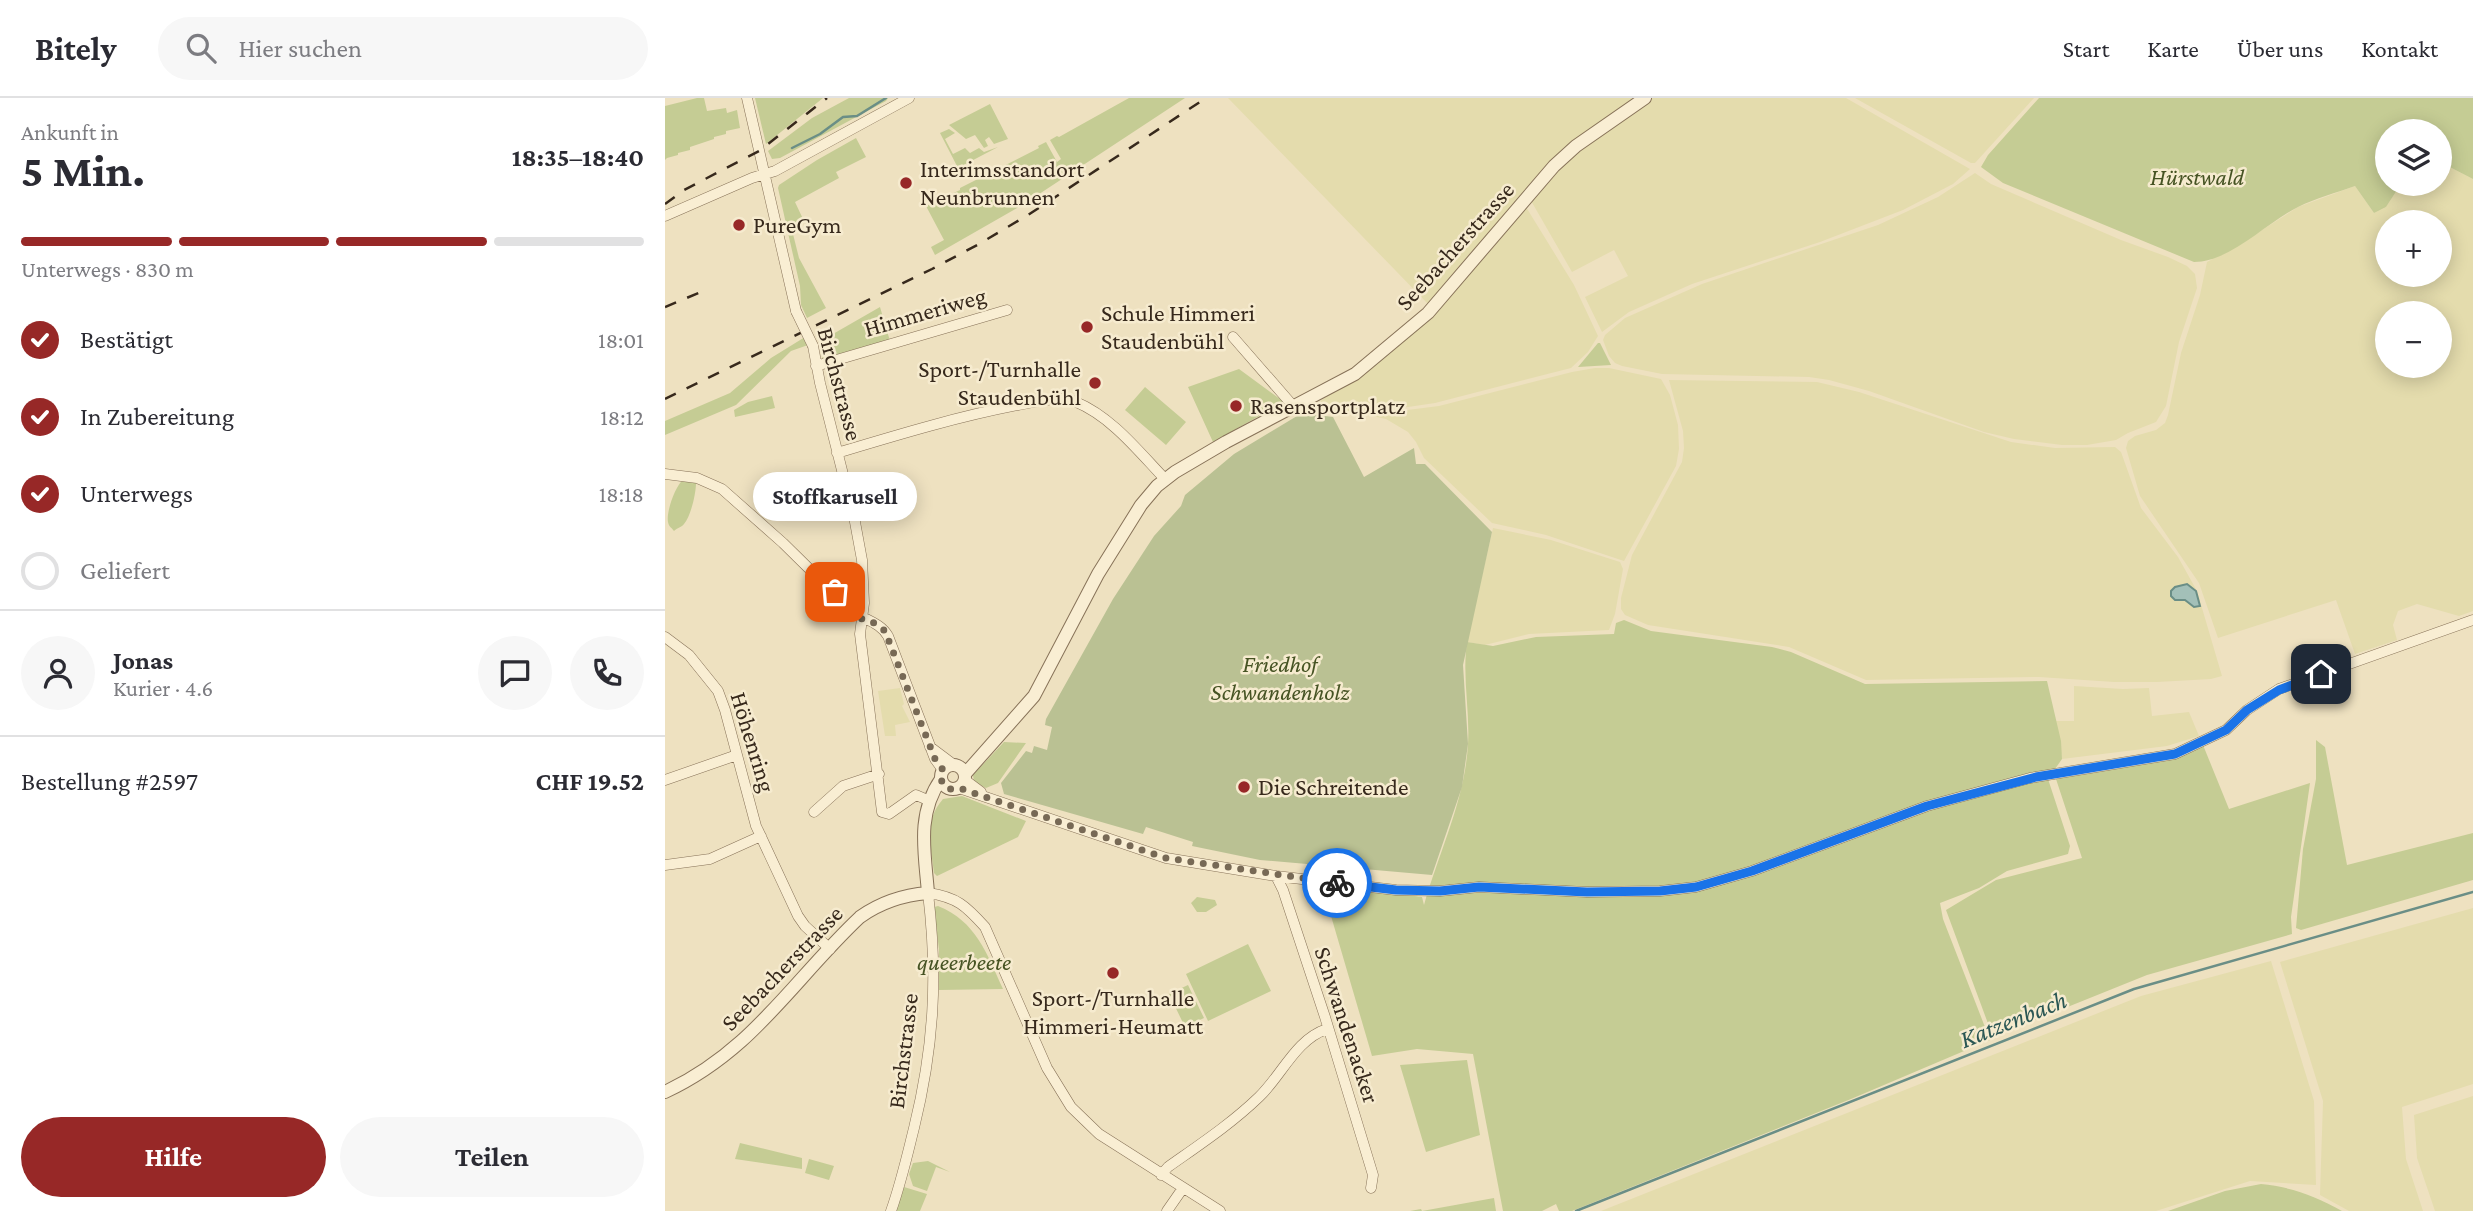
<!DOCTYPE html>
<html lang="de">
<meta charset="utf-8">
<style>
body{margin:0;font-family:"Crimson Pro",serif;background:#f7f7f7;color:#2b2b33;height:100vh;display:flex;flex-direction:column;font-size:26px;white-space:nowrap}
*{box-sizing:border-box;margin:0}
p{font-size:23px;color:#7c7c81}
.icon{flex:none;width:38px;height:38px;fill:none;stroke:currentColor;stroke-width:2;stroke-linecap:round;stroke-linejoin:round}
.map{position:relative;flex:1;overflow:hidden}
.panel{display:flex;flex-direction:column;background:#fff;width:665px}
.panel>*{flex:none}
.controls{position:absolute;left:1710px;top:21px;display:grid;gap:14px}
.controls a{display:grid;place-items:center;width:77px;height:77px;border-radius:50%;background:#fff;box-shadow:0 4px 18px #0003;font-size:35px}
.pin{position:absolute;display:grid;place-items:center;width:60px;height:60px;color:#fff;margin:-30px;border-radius:14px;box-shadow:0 4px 10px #0006}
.courier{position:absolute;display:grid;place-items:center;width:70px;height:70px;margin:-35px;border:5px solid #1a73e8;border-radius:50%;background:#fff;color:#222;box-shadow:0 2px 9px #0007}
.bubble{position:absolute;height:49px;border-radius:24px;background:#fff;box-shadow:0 4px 18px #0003;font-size:23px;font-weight:700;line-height:49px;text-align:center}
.summary em{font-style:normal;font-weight:700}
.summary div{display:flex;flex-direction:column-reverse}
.summary{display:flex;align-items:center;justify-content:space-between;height:119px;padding:0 21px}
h1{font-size:46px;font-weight:700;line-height:52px}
.bar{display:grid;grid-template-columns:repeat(4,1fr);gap:10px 7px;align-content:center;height:84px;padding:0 21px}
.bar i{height:9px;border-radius:5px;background:#e1e1e2}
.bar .current{background:#972827}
.bar p{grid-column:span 4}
.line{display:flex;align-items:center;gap:18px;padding:0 21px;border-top:2px solid #e1e1e2}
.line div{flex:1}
.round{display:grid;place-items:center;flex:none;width:74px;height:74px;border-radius:37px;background:#f7f7f7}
ol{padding:0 21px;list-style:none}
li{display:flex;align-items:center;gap:21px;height:77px}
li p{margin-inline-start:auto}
li .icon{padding:7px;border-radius:50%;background:#972827;color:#fff;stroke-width:4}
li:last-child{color:#7c7c81}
li i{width:38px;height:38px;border:4px solid #e1e1e2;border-radius:50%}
.action{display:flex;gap:14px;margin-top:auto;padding:14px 21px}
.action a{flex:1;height:80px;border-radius:42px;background:#972827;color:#fff;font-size:28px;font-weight:700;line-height:80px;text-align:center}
.action a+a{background:#f7f7f7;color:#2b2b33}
header{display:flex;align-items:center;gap:42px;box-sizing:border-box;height:98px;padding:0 35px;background:#fff;border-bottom:2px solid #e1e1e2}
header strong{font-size:33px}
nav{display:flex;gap:38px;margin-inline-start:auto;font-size:24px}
.search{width:490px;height:63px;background:#f7f7f7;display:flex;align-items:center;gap:18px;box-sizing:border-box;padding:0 24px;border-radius:38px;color:#7c7c81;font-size:26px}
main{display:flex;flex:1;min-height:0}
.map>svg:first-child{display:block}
.farmland{fill:#e4dcad;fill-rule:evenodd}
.green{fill:#c5cc94}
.cemetery{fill:#bac193}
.water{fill:#a3c0b8;stroke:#6a8e86;stroke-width:2}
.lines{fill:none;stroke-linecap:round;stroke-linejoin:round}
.stream{stroke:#6a8e86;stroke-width:2.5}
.minor-casing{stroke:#877258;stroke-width:11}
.tertiary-casing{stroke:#877258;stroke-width:14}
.minor{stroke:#f9eed3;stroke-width:10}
.tertiary{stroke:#f9eed3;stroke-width:12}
.rail{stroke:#37291c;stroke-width:2.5;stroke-dasharray:12 12;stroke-linecap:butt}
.minor-bridge-casing{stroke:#877258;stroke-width:11;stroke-linecap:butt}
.minor-bridge{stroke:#f9eed3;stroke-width:10}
.done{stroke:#776955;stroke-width:7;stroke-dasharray:0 12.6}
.route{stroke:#1a73e8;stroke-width:9}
.poi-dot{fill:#972827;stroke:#f6ebcf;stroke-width:2.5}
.labels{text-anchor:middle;stroke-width:5;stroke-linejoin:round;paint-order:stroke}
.poi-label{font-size:24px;fill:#37291c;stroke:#f6ebcf;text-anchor:start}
.park-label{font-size:24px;font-style:italic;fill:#465323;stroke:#f6ebcf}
.street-label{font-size:24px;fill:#37291c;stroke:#f6ebcf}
.water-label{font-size:26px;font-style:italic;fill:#2b5754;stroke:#f6ebcf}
</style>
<header>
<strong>Bitely</strong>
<div class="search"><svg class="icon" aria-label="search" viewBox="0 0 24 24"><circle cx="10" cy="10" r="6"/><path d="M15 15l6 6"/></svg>Hier suchen</div>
<nav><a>Start</a><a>Karte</a><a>Über uns</a><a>Kontakt</a></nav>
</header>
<main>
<section class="panel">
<div class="summary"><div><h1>5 Min.</h1><p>Ankunft in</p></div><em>18:35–18:40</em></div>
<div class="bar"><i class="current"></i><i class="current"></i><i class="current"></i><i></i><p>Unterwegs · 830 m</p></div>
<ol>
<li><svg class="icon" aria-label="check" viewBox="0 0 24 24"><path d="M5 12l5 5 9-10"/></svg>Bestätigt<p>18:01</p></li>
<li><svg class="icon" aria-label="check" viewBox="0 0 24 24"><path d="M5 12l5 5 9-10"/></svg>In Zubereitung<p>18:12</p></li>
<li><svg class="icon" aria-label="check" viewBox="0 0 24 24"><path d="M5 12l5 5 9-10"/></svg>Unterwegs<p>18:18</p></li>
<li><i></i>Geliefert</li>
</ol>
<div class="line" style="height:126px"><a class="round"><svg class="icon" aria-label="person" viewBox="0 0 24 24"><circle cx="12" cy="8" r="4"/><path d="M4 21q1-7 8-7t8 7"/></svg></a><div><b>Jonas</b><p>Kurier · 4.6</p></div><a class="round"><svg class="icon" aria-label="chat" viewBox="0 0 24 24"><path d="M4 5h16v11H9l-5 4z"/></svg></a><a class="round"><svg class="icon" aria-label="phone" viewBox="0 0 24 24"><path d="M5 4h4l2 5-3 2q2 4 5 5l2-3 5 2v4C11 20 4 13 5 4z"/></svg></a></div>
<div class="line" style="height:91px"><div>Bestellung #2597</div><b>CHF 19.52</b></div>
<div class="action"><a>Hilfe</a><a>Teilen</a></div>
</section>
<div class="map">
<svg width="1808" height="1113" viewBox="0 0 1808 1113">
<rect width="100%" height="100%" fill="#eee1c0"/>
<path class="farmland" d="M563 0H968L901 50 764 207Z
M985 0H1181L1305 71 1288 86 1238 112 1155 144 1027 186 964 214 937 234 920 199 963 178 949 152 907 174 865 101 906 53Z
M1190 0H1369L1310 65H1306Z
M1775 64 1808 81V513L1794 518 1752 506 1733 513 1728 527 1732 542 1690 556 1671 502 1553 540 1534 485 1475 398 1461 350 1463 343 1470 338 1491 332 1500 325 1503 317 1516 255 1535 197 1542 164 1572 148 1633 109 1690 88 1709 115 1721 109 1736 86H1774ZM1722 124H1774V177H1722ZM1722 215H1774V268H1722Z
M1310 75 1326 86 1456 142 1503 159 1522 168 1530 176 1532 190 1514 244 1501 308 1491 324 1463 335 1451 342 1422 347H1397L1349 341 1319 334 1204 293 1164 282 1144 279 997 276 957 268 950 265 944 258 938 242 940 237 960 220 1037 186 1213 127 1273 99Z
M861 109 909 187 933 238 923 254 906 270 770 305 743 309 687 314 648 308 690 279Z
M930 270H944L996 281 1005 297 1013 327 1014 351 1011 368 959 463 881 437 827 425 759 360 751 344 743 334 721 321 703 317 774 308 907 274Z
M1004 282 1152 284 1194 294 1346 344 1390 350 1450 349 1456 354 1476 410 1513 459 1532 493 1557 578 1546 581 1492 584H1449L1374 579 1201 582 1124 549 983 527 960 517 956 511V500L967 457 1017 364 1019 350 1018 333Z
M828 430 886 442 955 464 958 471 950 516 944 532 864 536 820 547 802 544Z
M1409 588 1458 591 1484 590 1487 618 1524 614 1534 638 1502 648 1397 661 1391 623H1409Z
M235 590 239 606 237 608 245 624 230 627 231 638H220L213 593Z
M1808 810V986L1737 1009 1741 1061 1758 1113H1684L1655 1097 1658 1003 1615 864Z
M1606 863 1649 1003 1651 1087 1585 1083 1491 1113H936L1476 898Z
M1808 998V1113H1770L1752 1060 1749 1017Z"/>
<path class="green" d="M32 0H39L42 13 61 10 62 15 72 12 75 30 61 33V36L49 39V41L25 49V52L13 55V57L2 60 0 62V8Z
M90 0H158L101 46Z
M184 0H223L221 3 115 60 107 61 103 53 147 20Z
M464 0H520L359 106 270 157 266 149 279 142 261 108 295 92V90L374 50 373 48 381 44 392 64 396 61 385 42 392 38 394 39Z
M1374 0H1808V81L1775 64 1774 33H1722V86H1736L1721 109 1709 115 1690 88C1671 95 1651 100 1633 109 1601 125 1565 164 1529 164L1338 85 1316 69 1323 57Z
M325 6 343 41 329 46 324 39 320 42 323 48 319 50 310 37 301 41 284 27Z
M284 31 290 35 280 41 288 56 300 50 305 55 314 50 319 54 333 49 293 70 275 35Z
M191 40 201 59 171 74 174 80 130 104 138 121 126 128 134 160 161 210 142 220 136 207 135 188 113 90 114 87 152 62Z
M215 209 225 243 158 262 154 244Z
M140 239 143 247 126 253 71 307 0 337V323L65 295 106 260Z
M935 245 946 267 913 269 933 245Z
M574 271 619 304 548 344 523 289Z
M480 289 521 324 501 347 460 312Z
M107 298 110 310 70 319 69 312 83 304Z
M18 382 31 385C31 395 26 418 19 426 17 429 12 430 9 433 6 429 4 429 3 424 1 413 11 387 18 382Z
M959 522 986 533 1107 549 1126 554 1200 586 1382 583 1396 643 1397 661 1383 681 1405 748 1403 756 1342 773 1314 790 1275 805 1278 821 1325 942 1186 1001 907 1113H894L891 1106 877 1113H838L808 956 752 951 707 958 659 794 641 800 637 789 649 784 757 799 759 807C774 754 800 702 803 646 805 612 797 579 802 544L828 548 871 539 949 536 951 525Z
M1651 642 1660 649 1682 767 1808 735V782L1636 832 1631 830 1638 751 1651 681Z
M339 644 361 645 333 685 321 690 309 684 308 677Z
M1538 647 1564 711 1645 685 1626 819 1627 836 1482 877 1328 939 1281 812 1331 782 1417 760 1391 681 1511 661Z
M297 698 361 723 353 739 272 778 269 775C266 748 258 724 278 701Z
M532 799 550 802 552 807 541 814H532L526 805Z
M273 808C311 823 322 856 338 891L274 892V852L269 809Z
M583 846 606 893 543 923 521 876Z
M523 887 539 920 520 929 504 896Z
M802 962 815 1037 761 1054 735 967Z
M75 1045 137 1060V1071L70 1061Z
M144 1061 169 1068 164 1082 140 1075Z
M263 1063 285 1074 271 1069 262 1093 248 1088 244 1076 248 1065Z
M1596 1086C1626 1089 1651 1098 1677 1113H1503L1560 1093Z
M239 1089 262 1096 255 1113H231Z
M829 1100 831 1113H745L756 1111 757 1113Z"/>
<path class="cemetery" d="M637 315 668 319 699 379 749 350 751 366H760L827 434 798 567 803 646 797 689 767 777 595 762 527 748 528 744 481 729 478 736 339 696 336 685 361 653 367 655 369 648 382 652 387 629 380 627 381 621 448 501 489 438 516 408 520 397 569 356Z"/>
<path class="water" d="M1522 486 1531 493 1535 508 1529 509 1520 502H1510L1506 498V493L1510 489Z"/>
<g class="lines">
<path class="stream" d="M127 50 155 36 178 19 192 18 221 0
M911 1113 1469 891 1808 794"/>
<defs>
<path id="minor" d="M82 0 131 213
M0 118 87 80 110 73 244 0
M568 239 629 309
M148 248 155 285 190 424 197 462 199 505 195 536 217 714 224 716 251 697 265 703
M151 268 342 212
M172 355C232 337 291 319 353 307 371 304 394 297 411 304 447 319 474 354 500 381
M0 376 32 380 57 391 118 445 186 512C199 522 215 524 223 538L270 661 278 672
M0 539 24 557 53 593 60 612 91 728 133 818 140 828 165 851
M265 649 289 667
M0 682 72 657
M300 682 316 694
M294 690 501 760 611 778 731 792 775 793 814 789 922 794 995 793 1031 789 1087 773 1262 708 1365 680 1510 656 1561 632 1582 612 1614 591 1808 522
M149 714 178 688 214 676
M0 767 45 761 96 738
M611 778 618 792 660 919 708 1077 706 1090
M496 1077 503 1069C534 1047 566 1026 594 999 617 977 631 941 662 931
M226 1113C236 1085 242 1058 249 1030 269 949 273 879 263 795 292 799 301 808 320 829L382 970 406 1009 434 1036 555 1113
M502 1113 518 1090"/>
<path id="tertiary" d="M276 679a12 12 0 1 1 24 0a12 12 0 1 1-24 0Z
M300 676 369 598 433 476 476 407 492 388 510 374 561 344 690 276 763 215 889 68 911 48 980 0
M0 994C88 953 127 883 195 819 216 804 238 797 263 795 260 755 251 717 276 681"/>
</defs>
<use href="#minor" class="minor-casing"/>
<use href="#tertiary" class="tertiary-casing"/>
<use href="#minor" class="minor"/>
<use href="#tertiary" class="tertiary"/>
<path class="rail" d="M0 106 19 92 94 53 162 0
M0 209 36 194
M0 301 267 171 314 146 363 117 541 0"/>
<defs>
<path id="minor-bridge" d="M131 213 148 248"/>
</defs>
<use href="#minor-bridge" class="minor-bridge-casing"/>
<use href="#minor-bridge" class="minor-bridge"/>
</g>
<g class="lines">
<path class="done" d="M170 494 197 521 212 526 220 533 270 661 278 672 276 681C279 690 285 693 294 690L501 760 672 785"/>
<path class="route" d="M672 785 731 792 775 793 814 789 922 794 995 793 1031 789 1087 773 1262 708 1371 679 1510 656 1561 632 1582 612 1614 592 1656 576"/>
</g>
<g class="poi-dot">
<circle cx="241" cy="85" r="7"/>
<circle cx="74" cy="127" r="7"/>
<circle cx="422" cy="229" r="7"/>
<circle cx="430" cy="285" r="7"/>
<circle cx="571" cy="308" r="7"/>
<circle cx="579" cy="689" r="7"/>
<circle cx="448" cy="875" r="7"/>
</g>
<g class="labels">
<g class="poi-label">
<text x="255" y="79">Interimsstandort<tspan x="255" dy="28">Neunbrunnen</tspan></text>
<text x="88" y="135">PureGym</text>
<text x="436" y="223">Schule Himmeri<tspan x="436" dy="28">Staudenbühl</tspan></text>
<text x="416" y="279" text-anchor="end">Sport-/Turnhalle<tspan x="416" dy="28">Staudenbühl</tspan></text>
<text x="585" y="316">Rasensportplatz</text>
<text x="593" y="697">Die Schreitende</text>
<text x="448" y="908" text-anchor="middle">Sport-/Turnhalle<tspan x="448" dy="28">Himmeri-Heumatt</tspan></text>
</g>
<g class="park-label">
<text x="1532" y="87">Hürstwald</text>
<text x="615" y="574">Friedhof<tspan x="615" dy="28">Schwandenholz</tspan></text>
<text x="299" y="872">queerbeete</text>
</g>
<g class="street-label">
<text transform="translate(790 148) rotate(-48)" y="8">Seebacherstrasse</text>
<text transform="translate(260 214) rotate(-16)" y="8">Himmeriweg</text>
<text transform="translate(175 286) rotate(75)" y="8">Birchstrasse</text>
<text transform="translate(88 644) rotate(73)" y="8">Höhenring</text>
<text transform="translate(117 870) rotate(-46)" y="8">Seebacherstrasse</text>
<text transform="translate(682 927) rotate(72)" y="8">Schwandenacker</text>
<text transform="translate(238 953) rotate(-83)" y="8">Birchstrasse</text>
</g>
<g class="water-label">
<text transform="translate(1348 921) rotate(-22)" y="9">Katzenbach</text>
</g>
</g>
</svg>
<div class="controls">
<a><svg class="icon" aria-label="layers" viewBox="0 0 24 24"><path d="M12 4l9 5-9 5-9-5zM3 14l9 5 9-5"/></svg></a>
<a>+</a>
<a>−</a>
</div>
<div class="pin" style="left:170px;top:494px;background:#ea580c"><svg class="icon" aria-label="bag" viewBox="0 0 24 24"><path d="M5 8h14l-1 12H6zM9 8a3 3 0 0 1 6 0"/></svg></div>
<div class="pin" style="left:1656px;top:576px;background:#1f2937"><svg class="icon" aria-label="home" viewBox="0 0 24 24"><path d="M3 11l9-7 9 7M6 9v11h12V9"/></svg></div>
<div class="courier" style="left:672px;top:785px"><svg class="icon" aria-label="bike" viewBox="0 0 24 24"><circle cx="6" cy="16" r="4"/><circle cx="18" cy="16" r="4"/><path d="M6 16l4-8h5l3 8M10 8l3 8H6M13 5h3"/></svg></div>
<div class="bubble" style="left:88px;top:374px;width:164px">Stoffkarusell</div>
</div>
</main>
